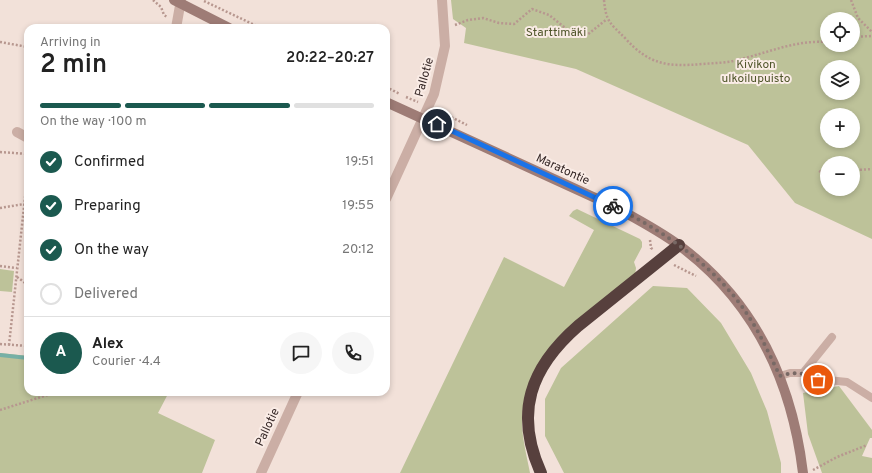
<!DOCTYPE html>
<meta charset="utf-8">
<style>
body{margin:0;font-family:Overpass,sans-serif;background:#f6f6f6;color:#222;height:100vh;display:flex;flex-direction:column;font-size:15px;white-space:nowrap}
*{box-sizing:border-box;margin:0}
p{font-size:13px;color:#767676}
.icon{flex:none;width:22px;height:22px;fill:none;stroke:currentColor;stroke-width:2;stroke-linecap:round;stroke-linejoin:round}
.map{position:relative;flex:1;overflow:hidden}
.side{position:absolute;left:24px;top:24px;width:366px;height:372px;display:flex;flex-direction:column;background:#fff;border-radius:12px;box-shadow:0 2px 6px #0003}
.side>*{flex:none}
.tools{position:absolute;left:820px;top:12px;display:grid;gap:8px}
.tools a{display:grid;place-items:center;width:40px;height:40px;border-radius:50%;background:#fff;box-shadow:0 2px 6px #0003;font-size:20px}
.pin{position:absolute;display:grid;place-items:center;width:34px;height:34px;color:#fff;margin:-17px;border:2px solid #fff;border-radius:50%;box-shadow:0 1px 4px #0007}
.courier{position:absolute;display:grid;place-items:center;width:40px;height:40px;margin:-20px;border:3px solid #1a73e8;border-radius:50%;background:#fff;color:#222;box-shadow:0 1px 5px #0007}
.overview em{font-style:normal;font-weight:600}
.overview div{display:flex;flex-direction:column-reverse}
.overview{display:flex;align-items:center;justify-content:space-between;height:68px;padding:0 16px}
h1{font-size:26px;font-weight:600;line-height:30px}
.bar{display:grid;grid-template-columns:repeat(4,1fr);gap:6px 4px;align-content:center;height:48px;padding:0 16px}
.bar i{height:5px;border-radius:3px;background:#e0e0e0}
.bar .active{background:#1b594f}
.bar p{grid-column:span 4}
.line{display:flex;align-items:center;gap:10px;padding:0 16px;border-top:1px solid #e0e0e0}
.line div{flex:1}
.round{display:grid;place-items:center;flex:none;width:42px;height:42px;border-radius:21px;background:#f6f6f6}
ol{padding:0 16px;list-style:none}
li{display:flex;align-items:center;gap:12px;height:44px}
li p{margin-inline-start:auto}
li .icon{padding:4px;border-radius:50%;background:#1b594f;color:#fff;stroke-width:4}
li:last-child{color:#767676}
li i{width:22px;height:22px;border:2px solid #e0e0e0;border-radius:50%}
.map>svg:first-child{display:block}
.green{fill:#bdc299;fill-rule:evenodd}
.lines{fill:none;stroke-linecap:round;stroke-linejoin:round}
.stream{stroke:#77b0a6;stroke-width:4}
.path{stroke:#b7978f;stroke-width:2.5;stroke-dasharray:2 2;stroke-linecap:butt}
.lane{stroke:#cbaea5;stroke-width:8}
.street{stroke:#cbaea5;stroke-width:10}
.secondary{stroke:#9e7c76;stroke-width:10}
.highway{stroke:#57403d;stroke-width:12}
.done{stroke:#786965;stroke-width:4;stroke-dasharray:0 7.2}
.route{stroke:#1a73e8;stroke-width:5}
.labels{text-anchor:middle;stroke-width:4;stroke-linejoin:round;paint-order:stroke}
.park-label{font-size:12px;fill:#4f552a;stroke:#faece6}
.street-label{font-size:12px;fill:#362827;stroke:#faece6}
</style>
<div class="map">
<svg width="872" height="473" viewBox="0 0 872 473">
<rect width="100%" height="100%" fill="#f2e1d9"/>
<path class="green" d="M451 0H872V239L795 203 748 145 576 69 464 43 466 28 453 19ZM827 19H853V45H827ZM827 67H853V93H827ZM827 115H853V141H827ZM827 163H853V189H827Z
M577 209 640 239 642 242V247L634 262 636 268 635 276C584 314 524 351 522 422 522 438 527 457 530 473H400L504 257 564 287 594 230 569 216 573 211Z
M0 269 14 271 12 292 0 291Z
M653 286 687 288 721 323 751 373 767 411 781 463V473H564L545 436V399L561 368Z
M0 353 28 356V392H169L158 413 215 440 202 473H0Z
M839 386 872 430V438H870L862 456 872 458V473H822L808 434 803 393Z"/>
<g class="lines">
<path class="stream" d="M0 355 28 358"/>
<path class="path" d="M153 0 161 7 164 15 167 17
M604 0C606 22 610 23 625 38 649 65 668 67 702 64 715 63 728 63 741 59 770 52 796 40 827 42
M851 0 858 18 872 32
M204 1 261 28
M455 25 468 20 483 18 499 23 514 24 532 9 549 15 569 31 587 35 607 19
M853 37 872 36
M0 42 28 47
M386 87 400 94
M406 97 418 102
M437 110 467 125
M0 152 28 154
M819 171 827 175
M853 173 857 170 872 169
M0 208 24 204
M650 240 651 248 654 250
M674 265 696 276
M0 266 17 268
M17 277 28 285
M0 344 28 346
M9 345 28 170
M0 410 57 392
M813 470 837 457 867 445"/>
<path class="lane" d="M803 373 818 379 847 382 872 398
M780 376 790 373H803L832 337"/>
<path class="street" d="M176 28 181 0
M17 132 28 138
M386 199 434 94 445 46 442 0
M261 473 298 392"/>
<path class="secondary" d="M174 0 229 28
M386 102 615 207C637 219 660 231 680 246 755 302 792 382 803 473"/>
<path class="highway" d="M541 473C514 413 530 368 578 326L679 245"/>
</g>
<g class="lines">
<path class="done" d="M613 206C664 231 718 268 749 317 761 335 770 356 780 376 795 371 804 373 818 380"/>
<path class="route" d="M437 124 613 206"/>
</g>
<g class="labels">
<g class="park-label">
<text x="556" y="36">Starttimäki</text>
<text x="756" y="68">Kivikon<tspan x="756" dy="14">ulkoilupuisto</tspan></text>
</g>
<g class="street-label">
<text transform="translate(424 77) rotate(-74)" y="4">Pallotie</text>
<text transform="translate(563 169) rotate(25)" y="4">Maratontie</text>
<text transform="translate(267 427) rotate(-65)" y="4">Pallotie</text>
</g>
</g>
</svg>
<div class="tools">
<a><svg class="icon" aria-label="locate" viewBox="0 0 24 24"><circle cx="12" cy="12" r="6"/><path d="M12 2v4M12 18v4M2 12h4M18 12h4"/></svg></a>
<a><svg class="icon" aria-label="layers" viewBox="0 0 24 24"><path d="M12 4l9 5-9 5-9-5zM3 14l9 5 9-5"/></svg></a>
<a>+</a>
<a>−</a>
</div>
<div class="pin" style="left:818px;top:380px;background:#ea580c"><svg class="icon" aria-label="bag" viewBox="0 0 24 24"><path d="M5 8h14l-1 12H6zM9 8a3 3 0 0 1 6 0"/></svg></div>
<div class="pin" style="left:437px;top:124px;background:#1f2937"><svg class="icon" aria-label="home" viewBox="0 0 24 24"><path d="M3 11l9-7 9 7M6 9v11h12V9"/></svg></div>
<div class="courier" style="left:613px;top:206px"><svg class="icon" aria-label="bike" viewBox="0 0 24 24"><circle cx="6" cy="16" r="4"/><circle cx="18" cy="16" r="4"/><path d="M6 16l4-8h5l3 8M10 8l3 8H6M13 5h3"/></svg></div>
<section class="side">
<div class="overview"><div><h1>2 min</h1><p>Arriving in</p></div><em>20:22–20:27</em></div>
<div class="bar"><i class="active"></i><i class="active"></i><i class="active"></i><i></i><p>On the way · 100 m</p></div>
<ol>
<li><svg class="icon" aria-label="check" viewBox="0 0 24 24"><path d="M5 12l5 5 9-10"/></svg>Confirmed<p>19:51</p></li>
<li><svg class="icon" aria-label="check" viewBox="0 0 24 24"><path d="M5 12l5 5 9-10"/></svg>Preparing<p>19:55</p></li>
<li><svg class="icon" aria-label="check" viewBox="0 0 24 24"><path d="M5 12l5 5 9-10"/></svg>On the way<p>20:12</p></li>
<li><i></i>Delivered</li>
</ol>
<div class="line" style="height:72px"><b class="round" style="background:#1b594f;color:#fff">A</b><div><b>Alex</b><p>Courier · 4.4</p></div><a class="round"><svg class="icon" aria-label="chat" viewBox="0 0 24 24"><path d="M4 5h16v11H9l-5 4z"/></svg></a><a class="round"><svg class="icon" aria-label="phone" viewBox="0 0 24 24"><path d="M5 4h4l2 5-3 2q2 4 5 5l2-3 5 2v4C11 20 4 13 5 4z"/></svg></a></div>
</section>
</div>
